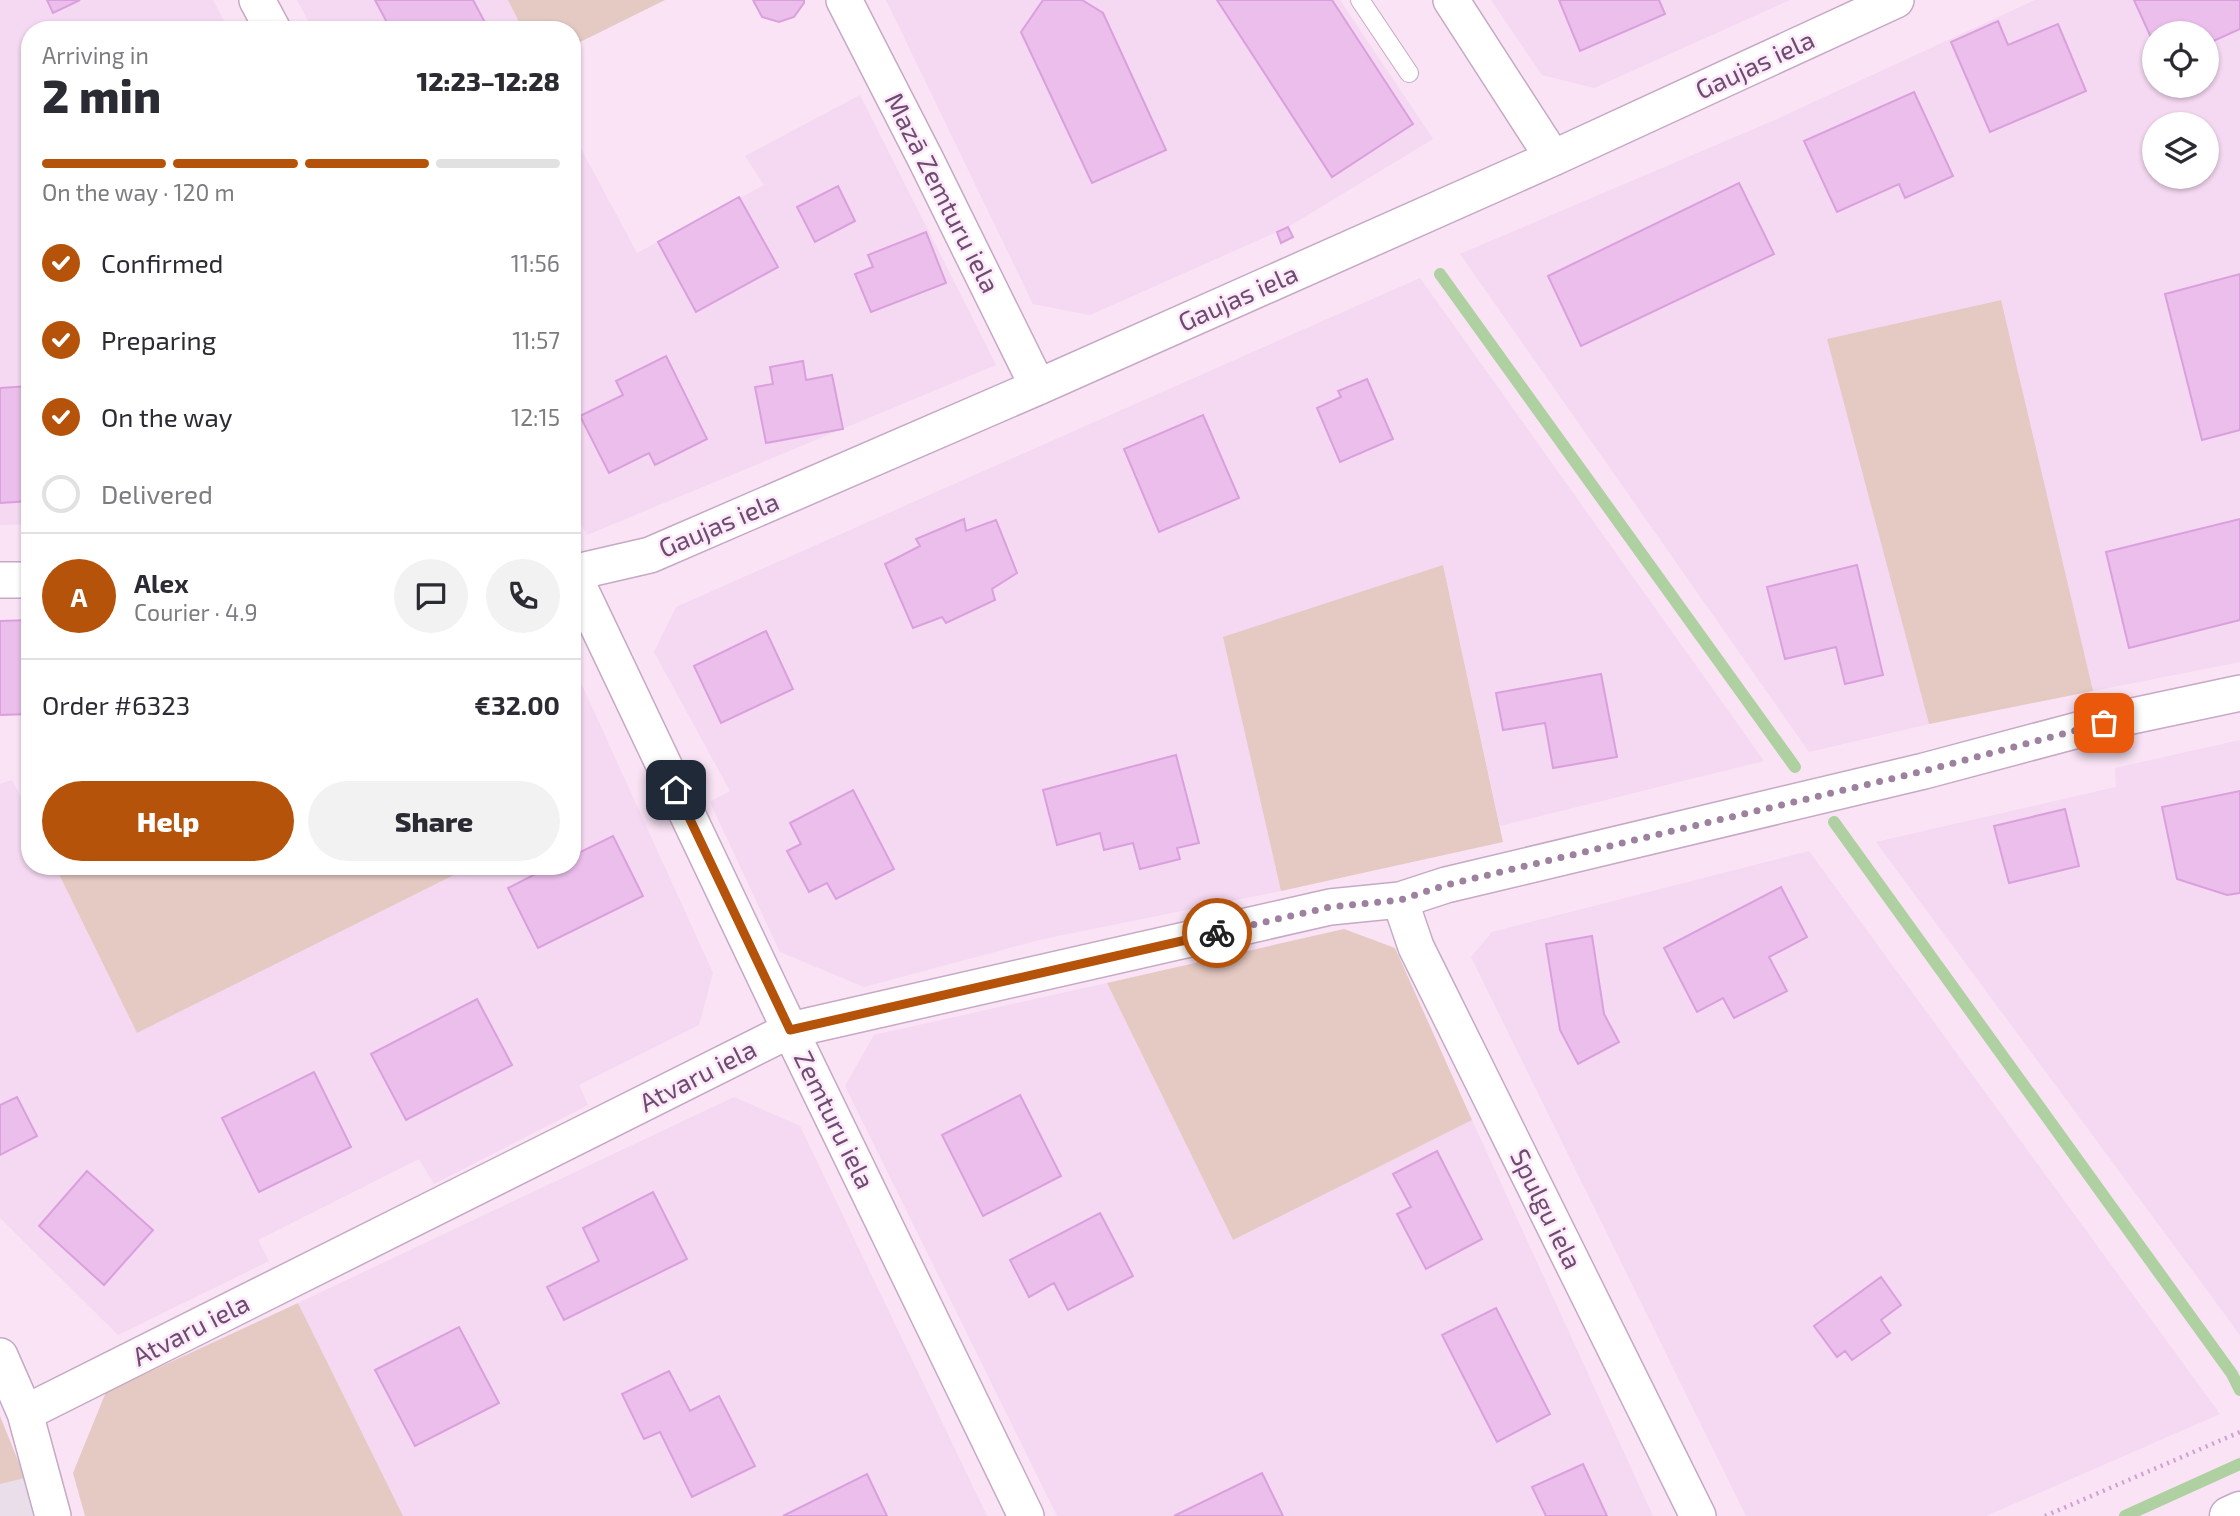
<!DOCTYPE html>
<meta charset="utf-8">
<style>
body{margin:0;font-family:"Exo 2",sans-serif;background:#f2f2f3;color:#2b2b33;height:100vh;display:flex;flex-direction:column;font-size:26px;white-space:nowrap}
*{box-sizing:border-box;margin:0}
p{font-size:23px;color:#7c7c81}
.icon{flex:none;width:38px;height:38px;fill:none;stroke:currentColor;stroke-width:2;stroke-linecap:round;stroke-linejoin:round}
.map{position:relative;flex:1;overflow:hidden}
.panel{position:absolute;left:21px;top:21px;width:560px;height:854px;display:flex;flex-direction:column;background:#fff;border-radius:28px;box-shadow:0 2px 5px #0004}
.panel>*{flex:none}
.controls{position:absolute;left:2142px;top:21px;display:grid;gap:14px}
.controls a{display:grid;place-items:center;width:77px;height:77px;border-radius:50%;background:#fff;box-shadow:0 2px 5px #0004;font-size:35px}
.pin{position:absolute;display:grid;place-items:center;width:60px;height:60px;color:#fff;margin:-30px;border-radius:14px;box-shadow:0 4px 10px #0006}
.courier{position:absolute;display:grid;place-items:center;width:70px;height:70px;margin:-35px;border:5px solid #b45309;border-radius:50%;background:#fff;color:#222;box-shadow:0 2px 9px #0007}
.headline em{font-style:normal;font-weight:800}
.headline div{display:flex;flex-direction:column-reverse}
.headline{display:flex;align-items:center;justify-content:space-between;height:119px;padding:0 21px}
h1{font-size:46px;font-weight:800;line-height:52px}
.bar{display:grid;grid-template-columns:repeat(4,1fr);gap:10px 7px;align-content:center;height:84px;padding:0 21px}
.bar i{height:9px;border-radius:5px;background:#e1e1e2}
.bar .on{background:#b45309}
.bar p{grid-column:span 4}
.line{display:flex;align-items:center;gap:18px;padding:0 21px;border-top:2px solid #e1e1e2}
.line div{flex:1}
.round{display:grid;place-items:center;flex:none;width:74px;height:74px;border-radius:37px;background:#f2f2f3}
ol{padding:0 21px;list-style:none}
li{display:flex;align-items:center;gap:21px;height:77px}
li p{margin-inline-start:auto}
li .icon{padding:7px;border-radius:50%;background:#b45309;color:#fff;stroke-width:4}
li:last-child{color:#7c7c81}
li i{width:38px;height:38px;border:4px solid #e1e1e2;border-radius:50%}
.button{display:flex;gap:14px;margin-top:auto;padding:14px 21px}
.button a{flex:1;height:80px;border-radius:42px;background:#b45309;color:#fff;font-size:28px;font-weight:800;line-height:80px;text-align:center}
.button a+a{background:#f2f2f3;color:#2b2b33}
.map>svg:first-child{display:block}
.residential{fill:#f5d8f1;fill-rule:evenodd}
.industrial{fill:#e9dee9}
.green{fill:#e5c9c3}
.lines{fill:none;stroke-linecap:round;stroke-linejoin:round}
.stream{stroke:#afd1a1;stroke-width:12}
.building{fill:#ebbeec;stroke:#daa0dd;stroke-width:2}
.service-casing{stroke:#c6a9c5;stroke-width:20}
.minor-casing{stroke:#c6a9c5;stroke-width:38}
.tertiary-casing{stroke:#c6a9c5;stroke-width:41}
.path{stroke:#cea1d0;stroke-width:4.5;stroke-dasharray:2 5;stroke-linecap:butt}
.service{stroke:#fff;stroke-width:18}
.minor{stroke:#fff;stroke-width:35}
.tertiary{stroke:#fff;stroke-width:38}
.done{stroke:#9d819e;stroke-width:7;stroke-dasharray:0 12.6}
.route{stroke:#b45309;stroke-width:9}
.labels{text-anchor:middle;stroke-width:5;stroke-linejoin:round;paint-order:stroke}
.street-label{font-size:26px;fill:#6c4c6f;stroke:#fde9f9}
</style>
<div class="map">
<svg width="2240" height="1516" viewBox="0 0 2240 1516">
<rect width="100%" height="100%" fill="#f9e3f5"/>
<path class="residential" d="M0 0H213L229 30H30V524L0 525Z
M297 0H508L523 30H313Z
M886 0H1340L1433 139 1288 227 1090 315 1033 304Z
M1491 0H1790L1594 88 1542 75Z
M2035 0H2240V662L2093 691 2000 300 1828 339 1929 724 1809 752 1460 254 1775 120ZM2154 33H2207V86H2154ZM2154 124H2207V177H2154Z
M860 95 996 365 587 535 572 509V132L637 253 764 185 745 156Z
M1420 278 1764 761 1500 826 1443 565 1224 638 1281 891 1043 939 864 987 780 952 710 802 730 791 654 652 676 607Z
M572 663 713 973 699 1025 579 1085 588 1105 434 1184 419 1159 258 1240 269 1261 118 1335 0 1218V784L12 780 30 815V866H55L137 1033 462 871 460 866H572Z
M2240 740V1335L1876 842 2116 787 2115 768Z
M1809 851 2220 1414 1986 1516H1746L1471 957 1492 932Z
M1107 983 1233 1240 1472 1120 1653 1516H1057L845 1086 874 1035Z
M734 1097 800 1126 987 1516H403L298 1303Z"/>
<path class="industrial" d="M25 1478 33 1516H0V1484Z"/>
<path class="green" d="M508 0H665L572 46V30H523Z
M2001 300 2093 691 1929 724 1827 339Z
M1443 565 1503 842 1281 891 1223 637Z
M55 866H460L462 871 137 1033Z
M1344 929 1395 948 1472 1120 1233 1240 1107 983Z
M298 1303 403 1516H85L73 1473 106 1392Z
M0 1416 25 1478 0 1484Z"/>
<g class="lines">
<path class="stream" d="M1440 274 1795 767
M1834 822 2232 1374 2240 1390
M2125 1516 2240 1464"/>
</g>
<path class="building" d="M47 0H80L53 13Z
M375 0H473L489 30H391Z
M753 0H804V3L794 17 779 22 762 17Z
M1043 0H1082L1103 13 1166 150 1092 183 1021 32Z
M1217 0H1332L1413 124 1332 177Z
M1559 0H1659L1665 14 1580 51Z
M2134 0H2240V29L2207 44V33H2154V44Z
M1998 21 2008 45 2058 24 2086 91 1990 132 1951 42Z
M1914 92 1953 176 1905 198 1899 184 1837 212 1804 141Z
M1739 183 1774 254 1581 346 1548 276Z
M838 186 855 221 815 242 797 207Z
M739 197 778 267 696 312 658 242Z
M1288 227 1293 237 1281 243 1277 232Z
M926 232 946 283 871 312 855 274 873 267 868 255Z
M2240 274V430L2202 440 2165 294Z
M666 356 707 439 655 465 649 453 609 473 580 416 623 395 616 381Z
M803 361 806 380 832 375 843 429 766 443 755 387 773 384 770 367Z
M1367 379 1393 439 1340 462 1317 408 1341 397 1338 391Z
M30 386V501L0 503V388Z
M1203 415 1239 498 1159 532 1124 449Z
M964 519 966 531 996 520 1017 573 992 589 995 600 946 623 942 617 913 628 885 564 920 546 916 539Z
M2240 519V620L2129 648 2106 552Z
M1857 565 1883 675 1845 684 1836 647 1785 659 1767 587Z
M30 620V714L0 715V621Z
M766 631 793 689 721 723 694 666Z
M1601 674 1617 757 1553 768 1545 723 1503 730 1496 693Z
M1176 755 1199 843 1177 848 1180 859 1140 869 1133 843 1104 850 1100 833 1057 845 1043 790Z
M853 790 894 869 836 899 827 883 809 892 787 851 801 844 790 823Z
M2240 791V893L2227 895 2177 879 2162 807Z
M2065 809 2079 866 2009 883 1994 826Z
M613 836 643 896 538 948 508 888 551 866H572V856Z
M1781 887 1807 937 1769 957 1787 991 1734 1018 1723 998 1697 1012 1664 948Z
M1592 936 1604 1014 1619 1042 1578 1064 1560 1030 1546 944Z
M477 999 512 1065 406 1120 371 1054Z
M314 1072 351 1147 259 1192 222 1118Z
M1020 1095 1061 1176 983 1216 942 1135Z
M17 1097 37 1136 0 1155V1105Z
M1437 1151 1482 1239 1426 1269 1397 1214 1411 1207 1393 1174Z
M87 1171 153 1230 104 1285 39 1226Z
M653 1192 687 1259 564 1320 547 1287 599 1261 583 1228Z
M1100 1213 1133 1276 1068 1310 1054 1283 1029 1297 1010 1260Z
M1881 1277 1901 1305 1881 1320 1890 1333 1852 1360 1845 1351 1837 1357 1814 1326Z
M1496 1308 1550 1414 1497 1442 1442 1335Z
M459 1327 499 1403 415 1446 375 1370Z
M669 1371 690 1411 719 1396 755 1466 692 1497 660 1432 644 1439 622 1394Z
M1583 1464 1607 1516H1546L1532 1487Z
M1262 1473 1283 1516H1174Z
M867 1474 887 1516H783Z"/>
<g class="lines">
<defs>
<path id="service" d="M1360 0 1409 73"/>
<path id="minor" d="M257 0 273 30
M844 0 926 160 1038 387
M1451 0 1553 158
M572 572 790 1030 1026 1516
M572 573 650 555 1038 387 1553 158 1896 0
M0 580H30
M1400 900 1416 947 1698 1516
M0 1356 25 1413 53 1516
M25 1413 790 1030 1330 907 1400 900 1446 885 1924 771 2123 718 2240 693"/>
<path id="tertiary" d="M2229 1516 2240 1511"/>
</defs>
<use href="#service" class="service-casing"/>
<use href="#minor" class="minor-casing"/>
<use href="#tertiary" class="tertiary-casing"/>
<path class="path" d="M2045 1516 2240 1432"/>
<use href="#service" class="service"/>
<use href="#minor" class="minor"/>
<use href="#tertiary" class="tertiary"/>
</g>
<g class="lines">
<path class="done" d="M1217 933 1330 907 1400 900 1446 885 1924 771 2104 723"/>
<path class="route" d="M676 790 790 1030 1217 933"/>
</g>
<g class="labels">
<g class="street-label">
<text transform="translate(1755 65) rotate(-25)" y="9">Gaujas iela</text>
<text transform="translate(942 193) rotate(63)" y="9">Mazā Zemturu iela</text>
<text transform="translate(1238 298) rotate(-24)" y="9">Gaujas iela</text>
<text transform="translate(719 525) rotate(-23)" y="9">Gaujas iela</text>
<text transform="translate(698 1076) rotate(-27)" y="9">Atvaru iela</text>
<text transform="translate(834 1120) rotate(64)" y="9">Zemturu iela</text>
<text transform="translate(1546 1209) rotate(64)" y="9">Spulgu iela</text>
<text transform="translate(191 1330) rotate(-27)" y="9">Atvaru iela</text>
</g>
</g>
</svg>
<div class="controls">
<a><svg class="icon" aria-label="locate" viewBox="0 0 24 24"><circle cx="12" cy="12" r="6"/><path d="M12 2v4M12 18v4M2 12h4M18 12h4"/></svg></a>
<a><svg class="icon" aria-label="layers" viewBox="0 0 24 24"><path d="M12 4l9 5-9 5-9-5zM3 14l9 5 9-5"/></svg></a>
</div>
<div class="pin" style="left:2104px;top:723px;background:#ea580c"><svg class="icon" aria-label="bag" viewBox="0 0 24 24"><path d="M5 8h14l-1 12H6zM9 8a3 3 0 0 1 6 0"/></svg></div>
<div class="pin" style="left:676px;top:790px;background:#1f2937"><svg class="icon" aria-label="home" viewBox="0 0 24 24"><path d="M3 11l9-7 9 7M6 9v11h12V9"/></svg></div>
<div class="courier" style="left:1217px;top:933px"><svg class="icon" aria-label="bike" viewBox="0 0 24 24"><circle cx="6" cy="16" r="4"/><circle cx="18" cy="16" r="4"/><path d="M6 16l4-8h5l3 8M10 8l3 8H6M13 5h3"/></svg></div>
<section class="panel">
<div class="headline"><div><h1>2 min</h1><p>Arriving in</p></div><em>12:23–12:28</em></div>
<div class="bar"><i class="on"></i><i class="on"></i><i class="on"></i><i></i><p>On the way · 120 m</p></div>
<ol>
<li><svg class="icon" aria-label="check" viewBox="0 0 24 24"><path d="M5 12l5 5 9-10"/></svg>Confirmed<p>11:56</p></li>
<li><svg class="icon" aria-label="check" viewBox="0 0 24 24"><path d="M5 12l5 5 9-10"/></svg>Preparing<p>11:57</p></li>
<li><svg class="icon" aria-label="check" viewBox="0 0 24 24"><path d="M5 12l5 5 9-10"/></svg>On the way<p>12:15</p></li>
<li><i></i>Delivered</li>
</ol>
<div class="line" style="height:126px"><b class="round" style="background:#b45309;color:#fff">A</b><div><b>Alex</b><p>Courier · 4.9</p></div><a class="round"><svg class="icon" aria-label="chat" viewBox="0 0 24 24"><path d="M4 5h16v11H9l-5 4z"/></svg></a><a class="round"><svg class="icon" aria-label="phone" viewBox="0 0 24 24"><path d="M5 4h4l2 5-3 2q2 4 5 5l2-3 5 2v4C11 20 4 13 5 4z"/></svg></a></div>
<div class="line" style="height:91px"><div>Order #6323</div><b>€32.00</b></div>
<div class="button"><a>Help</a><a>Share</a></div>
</section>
</div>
